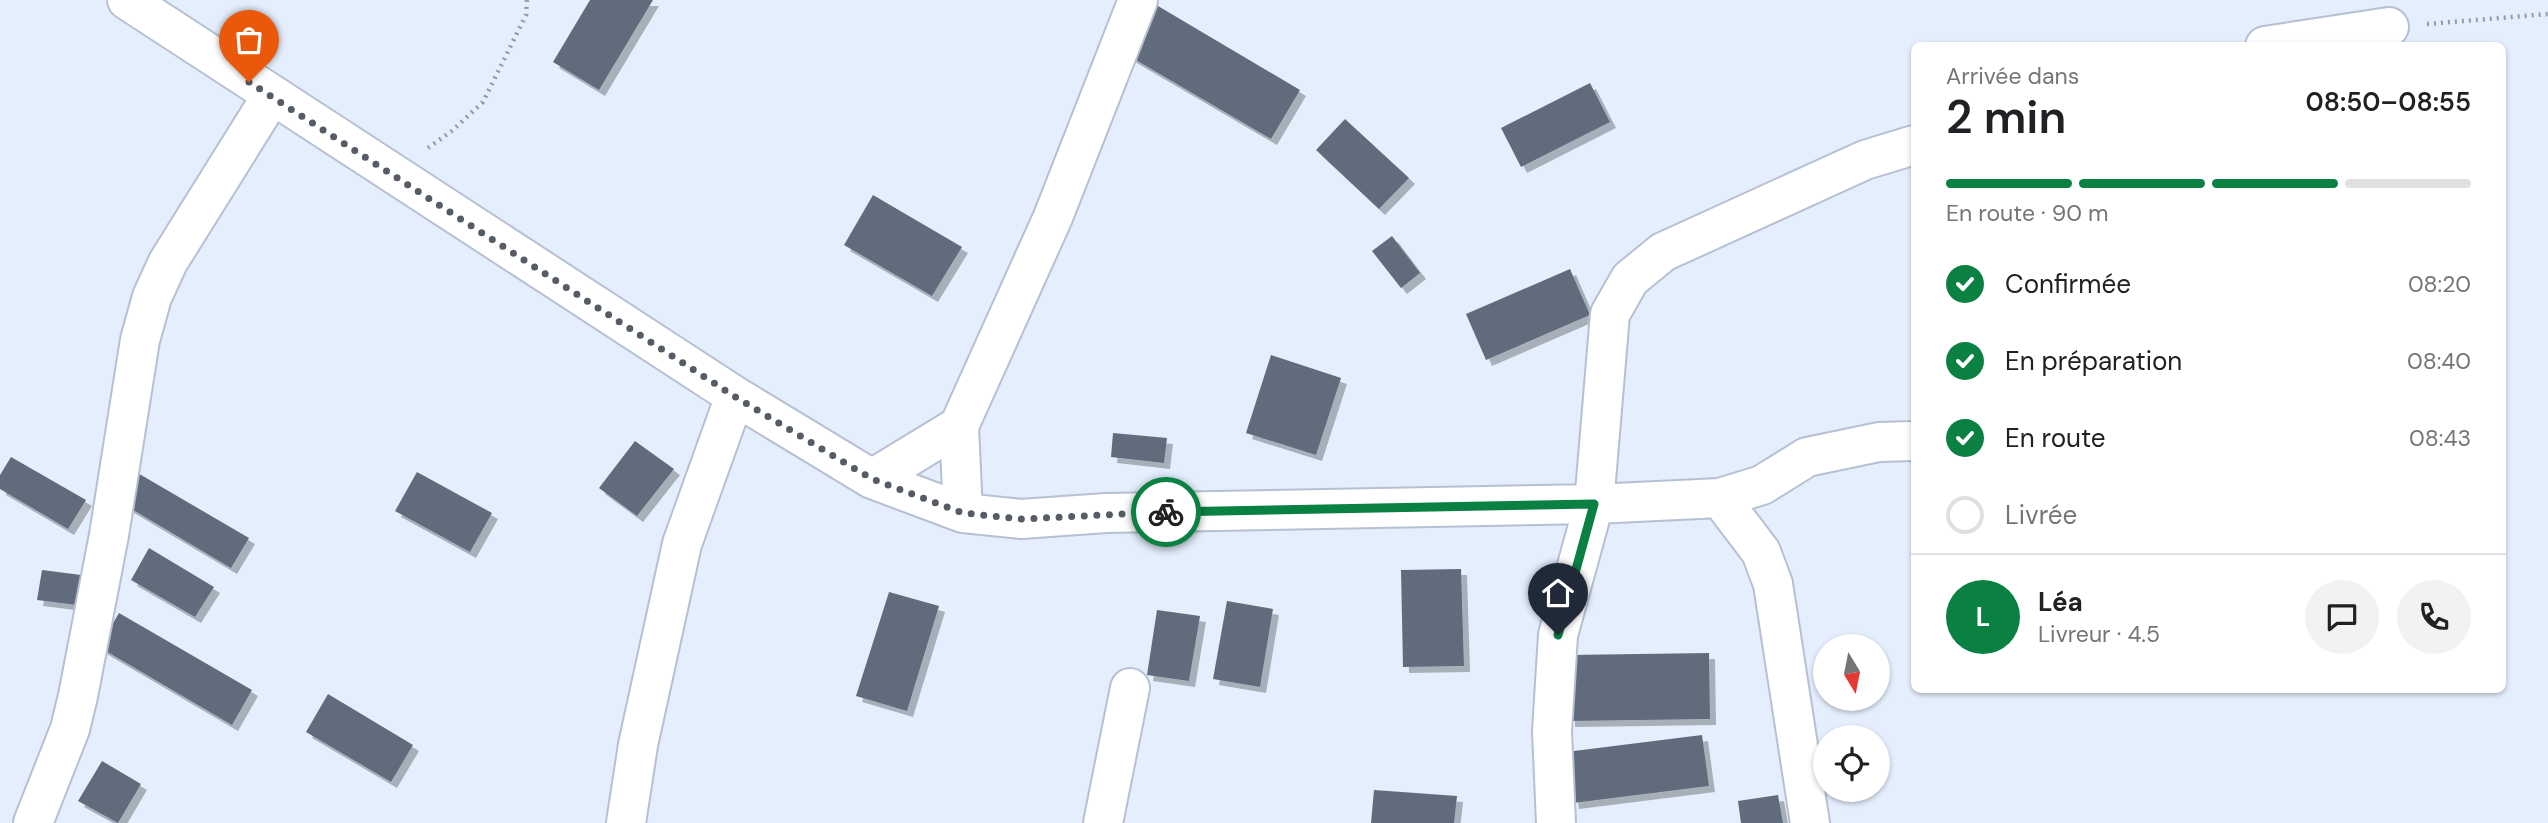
<!DOCTYPE html>
<html lang="fr">
<meta charset="utf-8">
<style>
body{margin:0;font-family:"DM Sans",sans-serif;background:#f2f2f2;color:#202124;height:100vh;display:flex;flex-direction:column;font-size:26px;white-space:nowrap}
*{box-sizing:border-box;margin:0}
p{font-size:23px;color:#757577}
.icon{flex:none;width:38px;height:38px;fill:none;stroke:currentColor;stroke-width:2;stroke-linecap:round;stroke-linejoin:round}
.map{position:relative;flex:1;overflow:hidden}
.panel{position:absolute;left:1911px;top:42px;width:595px;height:651px;display:flex;flex-direction:column;background:#fff;border-radius:10px;box-shadow:0 2px 5px #0004}
.panel>*{flex:none}
.needle{width:46px;rotate:170deg}
.fabs{position:absolute;left:1813px;top:634px;display:grid;gap:14px}
.fabs a{display:grid;place-items:center;width:77px;height:77px;border-radius:50%;background:#fff;box-shadow:0 2px 5px #0004;font-size:35px}
.pin{position:absolute;display:grid;place-items:center;width:60px;height:60px;color:#fff;margin:-72px -30px;border-radius:50% 50% 50% 0;rotate:-45deg;box-shadow:0 0 7px #0007}
.pin .icon{rotate:45deg}
.courier{position:absolute;display:grid;place-items:center;width:70px;height:70px;margin:-35px;border:5px solid #0b8043;border-radius:50%;background:#fff;color:#222;box-shadow:0 2px 9px #0007}
.overview em{font-style:normal;font-weight:600}
.overview div{display:flex;flex-direction:column-reverse}
.overview{display:flex;align-items:center;justify-content:space-between;height:119px;padding:0 35px}
h1{font-size:46px;font-weight:600;line-height:52px}
.bar{display:grid;grid-template-columns:repeat(4,1fr);gap:10px 7px;align-content:center;height:84px;padding:0 35px}
.bar i{height:9px;border-radius:5px;background:#e0e0e0}
.bar .selected{background:#0b8043}
.bar p{grid-column:span 4}
.line{display:flex;align-items:center;gap:18px;padding:0 35px;border-top:2px solid #e0e0e0}
.line div{flex:1}
.round{display:grid;place-items:center;flex:none;width:74px;height:74px;border-radius:37px;background:#f2f2f2}
ol{padding:0 35px;list-style:none}
li{display:flex;align-items:center;gap:21px;height:77px}
li p{margin-inline-start:auto}
li .icon{padding:7px;border-radius:50%;background:#0b8043;color:#fff;stroke-width:4}
li:last-child{color:#757577}
li i{width:38px;height:38px;border:4px solid #e0e0e0;border-radius:50%}
.map>svg:first-child{display:block}
.building{fill:#616c7b;filter:url(#shadow)}
.lines{fill:none;stroke-linecap:round;stroke-linejoin:round}
.minor-casing{stroke:#b5c1d2;stroke-width:42}
.path{stroke:#939ba6;stroke-width:4.5;stroke-dasharray:2 5;stroke-linecap:butt}
.minor{stroke:#fff;stroke-width:38}
.done{stroke:#565c65;stroke-width:7;stroke-dasharray:0 12.6}
.route{stroke:#0b8043;stroke-width:9}
</style>
<div class="map">
<svg width="2548" height="823" viewBox="0 0 2548 823">
<defs>
<filter id="shadow"><feDropShadow dx="6" dy="6" stdDeviation="0" flood-color="#0004"/></filter>
</defs>
<rect width="100%" height="100%" fill="#e4eefc"/>
<path class="building" d="M590 0H653L599 90 553 62Z
M1158 6 1300 90 1271 139 1129 56Z
M1590 83 1610 122 1521 167 1501 128Z
M1345 119 1409 178 1379 209 1316 150Z
M873 195 962 247 932 296 844 245Z
M1392 236 1420 273 1401 288 1372 251Z
M1570 269 1590 315 1486 360 1466 314Z
M1271 355 1341 378 1316 455 1246 433Z
M1113 433 1167 438 1164 463 1111 457Z
M635 441 674 469 637 516 599 488Z
M11 457 86 500 68 529 0 489V475Z
M136 472 249 538 231 568 118 501Z
M417 472 492 513 470 552 395 511Z
M149 548 214 587 195 617 131 580Z
M1461 569 1464 666 1403 667 1401 570Z
M42 570 89 576 85 606 37 600Z
M889 592 939 606 907 711 856 696Z
M1227 601 1273 609 1260 687 1213 679Z
M1157 610 1200 616 1189 681 1147 675Z
M119 613 252 690 232 725 99 647Z
M1709 653 1710 719 1569 721V655Z
M328 694 413 745 391 782 306 732Z
M1702 735 1709 786 1573 803 1566 752Z
M102 761 141 784 118 823 78 801Z
M1374 790 1457 796 1454 823H1371Z
M1778 795 1783 823H1741L1738 801Z"/>
<g class="lines">
<defs>
<path id="minor" d="M127 0 735 396 872 479 963 513 1021 519 1106 513 1594 504 1720 498 1762 485 1807 457 1879 442 1914 441
M2265 46 2389 27
M959 426 963 513
M872 479 959 426 1053 217 1138 0
M1720 498 1761 552 1773 584 1810 823
M33 823 70 729 78 696 109 535 140 340 152 297 168 262 271 97
M626 823 638 745 682 544 735 396
M1103 823 1130 688
M1556 823 1552 731 1558 635 1594 504 1610 314 1630 279 1663 252 1865 160 1914 145"/>
</defs>
<use href="#minor" class="minor-casing"/>
<path class="path" d="M2427 24 2548 14
M428 148 453 130 483 102 526 15 527 0"/>
<use href="#minor" class="minor"/>
</g>
<g class="lines">
<path class="done" d="M249 82 734 396 872 479 963 513 1021 519 1166 512"/>
<path class="route" d="M1166 512 1594 504 1558 635"/>
</g>
</svg>
<div class="fabs">
<a><svg class="needle" viewBox="-14 -14 28 28"><path d="M0-13l5 13h-10z" fill="#e53935"/><path d="M0 13l5-13h-10z" fill="#757577"/></svg></a>
<a><svg class="icon" aria-label="locate" viewBox="0 0 24 24"><circle cx="12" cy="12" r="6"/><path d="M12 2v4M12 18v4M2 12h4M18 12h4"/></svg></a>
</div>
<div class="pin" style="left:249px;top:82px;background:#ea580c"><svg class="icon" aria-label="bag" viewBox="0 0 24 24"><path d="M5 8h14l-1 12H6zM9 8a3 3 0 0 1 6 0"/></svg></div>
<div class="pin" style="left:1558px;top:635px;background:#1f2937"><svg class="icon" aria-label="home" viewBox="0 0 24 24"><path d="M3 11l9-7 9 7M6 9v11h12V9"/></svg></div>
<div class="courier" style="left:1166px;top:512px"><svg class="icon" aria-label="bike" viewBox="0 0 24 24"><circle cx="6" cy="16" r="4"/><circle cx="18" cy="16" r="4"/><path d="M6 16l4-8h5l3 8M10 8l3 8H6M13 5h3"/></svg></div>
<section class="panel">
<div class="overview"><div><h1>2 min</h1><p>Arrivée dans</p></div><em>08:50–08:55</em></div>
<div class="bar"><i class="selected"></i><i class="selected"></i><i class="selected"></i><i></i><p>En route · 90 m</p></div>
<ol>
<li><svg class="icon" aria-label="check" viewBox="0 0 24 24"><path d="M5 12l5 5 9-10"/></svg>Confirmée<p>08:20</p></li>
<li><svg class="icon" aria-label="check" viewBox="0 0 24 24"><path d="M5 12l5 5 9-10"/></svg>En préparation<p>08:40</p></li>
<li><svg class="icon" aria-label="check" viewBox="0 0 24 24"><path d="M5 12l5 5 9-10"/></svg>En route<p>08:43</p></li>
<li><i></i>Livrée</li>
</ol>
<div class="line" style="height:126px"><b class="round" style="background:#0b8043;color:#fff">L</b><div><b>Léa</b><p>Livreur · 4.5</p></div><a class="round"><svg class="icon" aria-label="chat" viewBox="0 0 24 24"><path d="M4 5h16v11H9l-5 4z"/></svg></a><a class="round"><svg class="icon" aria-label="phone" viewBox="0 0 24 24"><path d="M5 4h4l2 5-3 2q2 4 5 5l2-3 5 2v4C11 20 4 13 5 4z"/></svg></a></div>
</section>
</div>
